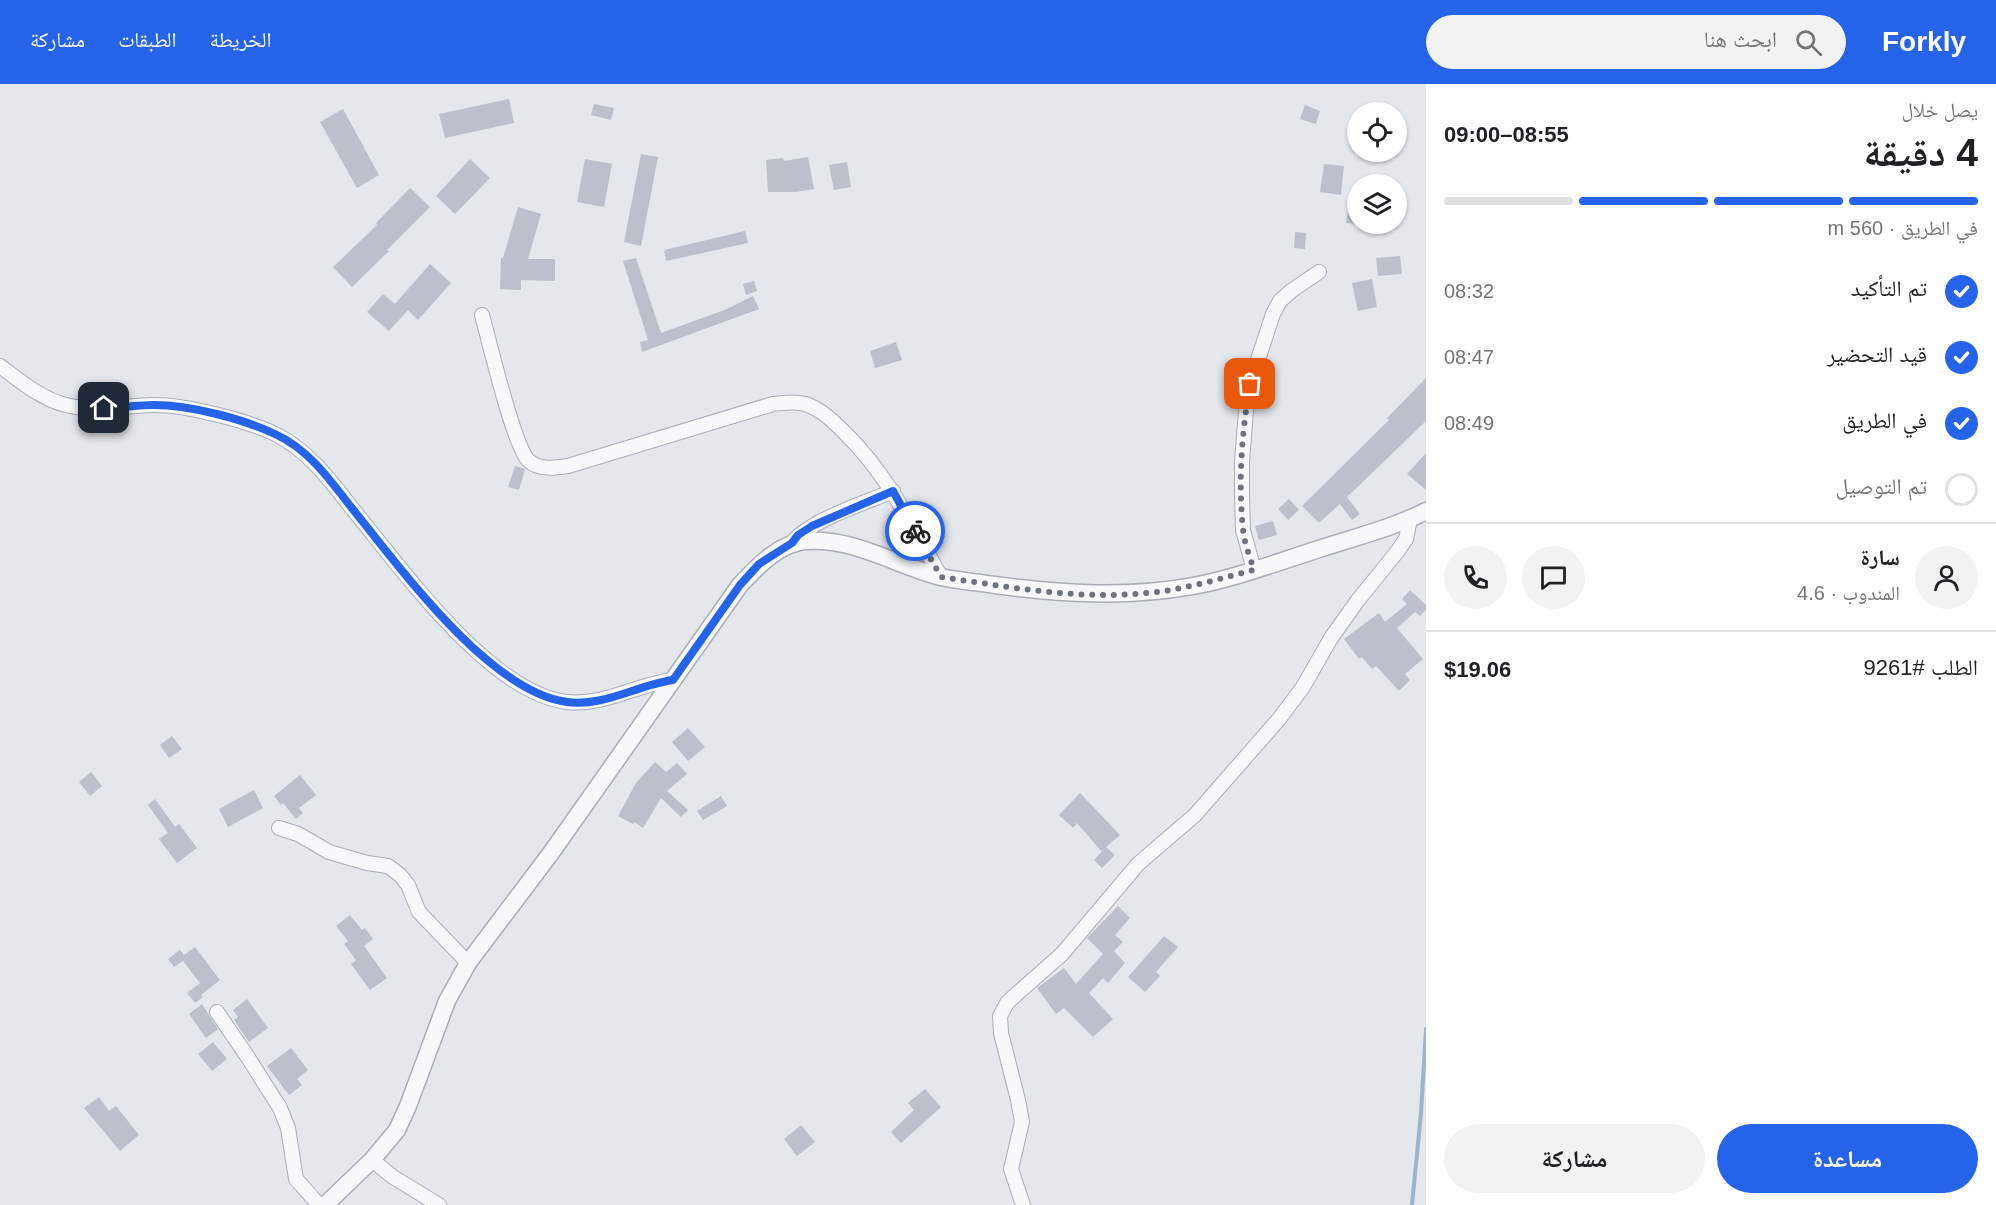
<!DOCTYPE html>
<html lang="ar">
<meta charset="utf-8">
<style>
body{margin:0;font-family:Helvetica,"Noto Naskh Arabic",sans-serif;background:#f2f2f2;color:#202124;direction:rtl;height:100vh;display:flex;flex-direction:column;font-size:22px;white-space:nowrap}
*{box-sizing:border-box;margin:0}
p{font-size:20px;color:#757577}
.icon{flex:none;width:33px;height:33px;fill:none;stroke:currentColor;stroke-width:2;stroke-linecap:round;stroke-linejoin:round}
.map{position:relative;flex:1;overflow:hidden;direction:ltr}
.side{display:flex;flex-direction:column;background:#fff;width:570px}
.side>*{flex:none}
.controls{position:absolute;left:1347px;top:18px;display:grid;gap:12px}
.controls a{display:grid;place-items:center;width:60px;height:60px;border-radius:50%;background:#fff;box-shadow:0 2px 4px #0004;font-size:30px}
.pin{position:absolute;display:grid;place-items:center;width:51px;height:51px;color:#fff;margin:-26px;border-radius:12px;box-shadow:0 3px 9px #0006}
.courier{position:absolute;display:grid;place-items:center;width:60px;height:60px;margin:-30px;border:4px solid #2563eb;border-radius:50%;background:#fff;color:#222;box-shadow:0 2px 8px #0007}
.overview em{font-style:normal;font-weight:700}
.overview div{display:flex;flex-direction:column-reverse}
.overview{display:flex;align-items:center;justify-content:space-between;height:102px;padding:0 18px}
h1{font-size:39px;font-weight:700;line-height:45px}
.bar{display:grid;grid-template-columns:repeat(4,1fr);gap:9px 6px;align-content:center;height:72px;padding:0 18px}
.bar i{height:8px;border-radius:4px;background:#e0e0e0}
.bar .selected{background:#2563eb}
.bar p{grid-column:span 4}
.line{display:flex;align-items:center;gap:15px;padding:0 18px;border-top:2px solid #e0e0e0}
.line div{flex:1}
.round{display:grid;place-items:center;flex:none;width:63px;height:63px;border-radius:32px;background:#f2f2f2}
ol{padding:0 18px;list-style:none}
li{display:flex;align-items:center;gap:18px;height:66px}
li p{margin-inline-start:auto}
li .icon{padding:6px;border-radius:50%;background:#2563eb;color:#fff;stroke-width:4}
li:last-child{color:#757577}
li i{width:33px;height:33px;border:3px solid #e0e0e0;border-radius:50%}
.button{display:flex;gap:12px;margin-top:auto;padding:12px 18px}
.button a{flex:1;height:69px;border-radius:36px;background:#2563eb;color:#fff;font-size:24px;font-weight:700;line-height:69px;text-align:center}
.button a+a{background:#f2f2f2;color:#202124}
header{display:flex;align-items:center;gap:36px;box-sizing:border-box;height:84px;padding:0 30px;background:#2563eb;color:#fff}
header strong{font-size:28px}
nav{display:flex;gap:33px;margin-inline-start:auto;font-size:21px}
.search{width:420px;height:54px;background:#f2f2f2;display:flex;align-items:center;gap:15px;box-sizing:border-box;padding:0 21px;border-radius:33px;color:#757577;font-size:22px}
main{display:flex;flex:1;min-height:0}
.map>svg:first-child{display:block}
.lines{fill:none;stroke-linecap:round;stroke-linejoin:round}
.stream{stroke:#9fb4cc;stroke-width:4}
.building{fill:#bbc0ca}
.minor-casing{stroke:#a9aeb7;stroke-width:16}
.tertiary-casing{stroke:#a9aeb7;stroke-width:19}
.minor{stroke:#f7f8fa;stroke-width:14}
.tertiary{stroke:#f7f8fa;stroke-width:16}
.done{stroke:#6c737f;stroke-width:6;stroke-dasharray:0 10.8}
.route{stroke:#2563eb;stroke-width:8}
</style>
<header>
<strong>Forkly</strong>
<div class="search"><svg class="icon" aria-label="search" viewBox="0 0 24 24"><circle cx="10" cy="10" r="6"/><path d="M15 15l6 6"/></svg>ابحث هنا</div>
<nav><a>الخريطة</a><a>الطبقات</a><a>مشاركة</a></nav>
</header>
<main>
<section class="side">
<div class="overview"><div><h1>4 دقيقة</h1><p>يصل خلال</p></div><em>08:55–09:00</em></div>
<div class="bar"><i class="selected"></i><i class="selected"></i><i class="selected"></i><i></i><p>في الطريق · 560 m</p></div>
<ol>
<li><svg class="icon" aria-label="check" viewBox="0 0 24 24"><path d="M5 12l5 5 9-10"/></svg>تم التأكيد<p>08:32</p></li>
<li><svg class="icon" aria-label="check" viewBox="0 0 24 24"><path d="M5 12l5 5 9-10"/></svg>قيد التحضير<p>08:47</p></li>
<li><svg class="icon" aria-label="check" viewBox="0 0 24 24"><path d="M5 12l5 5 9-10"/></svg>في الطريق<p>08:49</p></li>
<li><i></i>تم التوصيل</li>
</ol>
<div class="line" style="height:108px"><a class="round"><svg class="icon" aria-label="person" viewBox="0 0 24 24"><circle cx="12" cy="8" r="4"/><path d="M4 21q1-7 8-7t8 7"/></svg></a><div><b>سارة</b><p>المندوب · 4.6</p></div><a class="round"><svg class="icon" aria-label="chat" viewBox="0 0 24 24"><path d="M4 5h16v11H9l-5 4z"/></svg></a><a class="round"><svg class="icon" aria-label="phone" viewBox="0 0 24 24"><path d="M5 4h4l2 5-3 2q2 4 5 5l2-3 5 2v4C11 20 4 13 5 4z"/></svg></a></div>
<div class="line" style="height:78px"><div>الطلب #9261</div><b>$19.06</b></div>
<div class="button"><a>مساعدة</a><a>مشاركة</a></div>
</section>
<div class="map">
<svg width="1426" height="1121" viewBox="0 0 1426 1121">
<rect width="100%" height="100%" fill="#e4e7ec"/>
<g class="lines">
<path class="stream" d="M1412 1121 1421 1029 1426 945"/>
</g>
<path class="building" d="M509 15 514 39 445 54 439 30Z
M594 20 614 24 611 36 591 31Z
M1305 21 1320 27 1316 40 1300 35Z
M343 25 379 91 357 104 320 38Z
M641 70 658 73 641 162 624 158Z
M808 73 814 105 796 108H768L766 76 783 74 784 77Z
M470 75 490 94 455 130 436 112Z
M585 75 612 80 604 123 577 118Z
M847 78 851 103 834 106 829 81Z
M1324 80 1344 82 1341 111 1320 108Z
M410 104 430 123 387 166 389 167 352 203 333 183 377 141 376 139Z
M518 123 541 130 528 175H555V197L521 196V206L500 205 501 174H503Z
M1348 127 1358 128V140L1346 139Z
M745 147 748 159 666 177 664 167H667L664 166Z
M1295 148 1306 149 1305 165 1294 164Z
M1400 172 1402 190 1378 192 1376 174Z
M636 174 661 249 727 225 753 212 759 225 642 268 640 258 648 256 623 177Z
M430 180 451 199 418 236 408 226 389 247 367 228 383 210 395 220Z
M1372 195 1377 223 1358 227 1352 199Z
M754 197 757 207 746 211 743 200Z
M896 258 902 276 875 284 870 267Z
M1426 294V337L1347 413 1360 430 1352 436 1340 420 1319 439 1302 422 1389 336 1387 334Z
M1426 369V406L1407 390Z
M515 382 525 385 519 406 508 403Z
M1289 415 1299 426 1288 436 1278 425Z
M1273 437 1277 451 1259 456 1255 442Z
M1410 506 1426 521V526L1420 532 1415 528 1397 544 1423 575 1405 590 1410 596 1399 607 1376 582 1372 585 1362 573 1359 575 1344 555 1379 529 1385 538 1407 520 1402 515Z
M688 644 705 663 688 677 672 658Z
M172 652 182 665 169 674 160 661Z
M655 678 666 688 677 679 687 690 667 707 688 726 681 733 661 714 643 744 634 738 633 740 618 732 636 699Z
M91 688 102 702 90 712 79 698Z
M300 691 316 711 299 724 303 729 296 735 283 719 281 721 274 712Z
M254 706 263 724 228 743 219 725Z
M1080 709 1120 751 1106 763 1115 771 1102 784 1094 776 1104 765 1101 767 1077 739 1073 744 1059 731Z
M721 712 727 722 703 736 697 727Z
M155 715 175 743 179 740 197 764 177 779 159 755 168 749 148 721Z
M1118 822 1130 834 1115 851 1123 858 1114 867 1125 879 1108 899 1103 894 1089 909 1113 935 1093 953 1064 924 1056 930 1037 904 1064 884 1076 900 1103 870 1087 854Z
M350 831 362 846 365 844 373 855 364 862 387 894 370 906 351 880 356 876 344 860 348 857 336 842Z
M1164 852 1178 863 1156 888 1160 892 1145 908 1128 893Z
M195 863 220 896 201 911 203 913 195 919 187 909 200 899 183 877 174 883 168 875 180 866 184 871Z
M247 915 268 944 249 958 234 936 238 933 233 926Z
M202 920 218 945 206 954 189 930Z
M213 958 227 975 212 987 198 970Z
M291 964 308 986 297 995 302 1001 289 1011 267 982Z
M925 1005 941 1023 901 1059 891 1048 914 1026 908 1019Z
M99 1013 109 1027 116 1022 139 1051 120 1067 84 1024Z
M801 1041 815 1058 797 1072 784 1055Z"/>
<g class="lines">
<defs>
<path id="minor" d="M482 231C489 256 514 364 529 377 539 386 555 384 568 382L773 320C784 319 794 317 805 320 821 325 833 337 845 349 888 391 912 442 941 493
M0 282C20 297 41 315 66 321 94 328 123 322 152 321 183 320 251 337 279 352 312 370 332 399 355 428 402 485 490 609 567 618 605 622 637 600 673 596
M792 459C810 436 865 419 893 407
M1254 486 1243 446 1242 413V378L1246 326 1250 300 1273 230 1280 217 1291 207 1319 188
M279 744 298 750 329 768 367 779 388 782 400 791 408 801 419 828 468 879
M217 928 247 972 280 1024 288 1044 296 1095 319 1121
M372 1076 393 1093 439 1121
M1023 1121 1011 1085 1022 1038 1018 1016 1001 949 1000 932 1007 919 1020 907 1062 870 1138 780 1195 731 1279 635 1303 603 1331 554 1358 516 1397 468 1406 455 1410 435"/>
<path id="tertiary" d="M325 1121 372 1076 397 1046 408 1022 447 917 468 879 551 769 740 501C758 482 779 459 806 457 853 453 897 482 941 493 958 497 977 498 995 501 1062 510 1127 514 1193 502 1236 494 1278 478 1319 465 1355 453 1393 444 1426 427"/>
</defs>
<use href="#minor" class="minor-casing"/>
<use href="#tertiary" class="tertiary-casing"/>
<use href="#minor" class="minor"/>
<use href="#tertiary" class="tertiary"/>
</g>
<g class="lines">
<path class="done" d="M915 447 941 493C1009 503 1078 516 1146 509 1183 506 1218 495 1254 486 1250 473 1244 459 1243 445 1238 397 1242 347 1250 300"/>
<path class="route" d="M104 324C121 324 137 321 154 321 190 321 244 335 277 351 309 366 330 396 351 423 399 482 488 607 567 618 604 623 637 601 673 596L740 501 759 480 792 459 798 451 812 442 893 407 915 447"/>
</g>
</svg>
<div class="controls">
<a><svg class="icon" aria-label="locate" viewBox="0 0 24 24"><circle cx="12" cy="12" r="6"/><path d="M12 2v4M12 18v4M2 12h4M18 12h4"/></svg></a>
<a><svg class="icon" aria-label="layers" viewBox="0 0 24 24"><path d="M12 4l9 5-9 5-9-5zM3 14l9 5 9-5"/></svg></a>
</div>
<div class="pin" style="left:1250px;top:300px;background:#ea580c"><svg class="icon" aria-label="bag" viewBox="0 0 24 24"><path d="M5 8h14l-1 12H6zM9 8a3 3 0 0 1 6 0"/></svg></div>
<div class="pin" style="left:104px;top:324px;background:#1f2937"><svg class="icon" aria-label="home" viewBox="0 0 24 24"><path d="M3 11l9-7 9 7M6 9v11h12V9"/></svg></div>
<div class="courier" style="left:915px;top:447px"><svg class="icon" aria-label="bike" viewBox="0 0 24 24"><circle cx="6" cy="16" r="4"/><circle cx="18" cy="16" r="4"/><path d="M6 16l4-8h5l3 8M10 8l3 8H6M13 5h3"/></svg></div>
</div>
</main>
